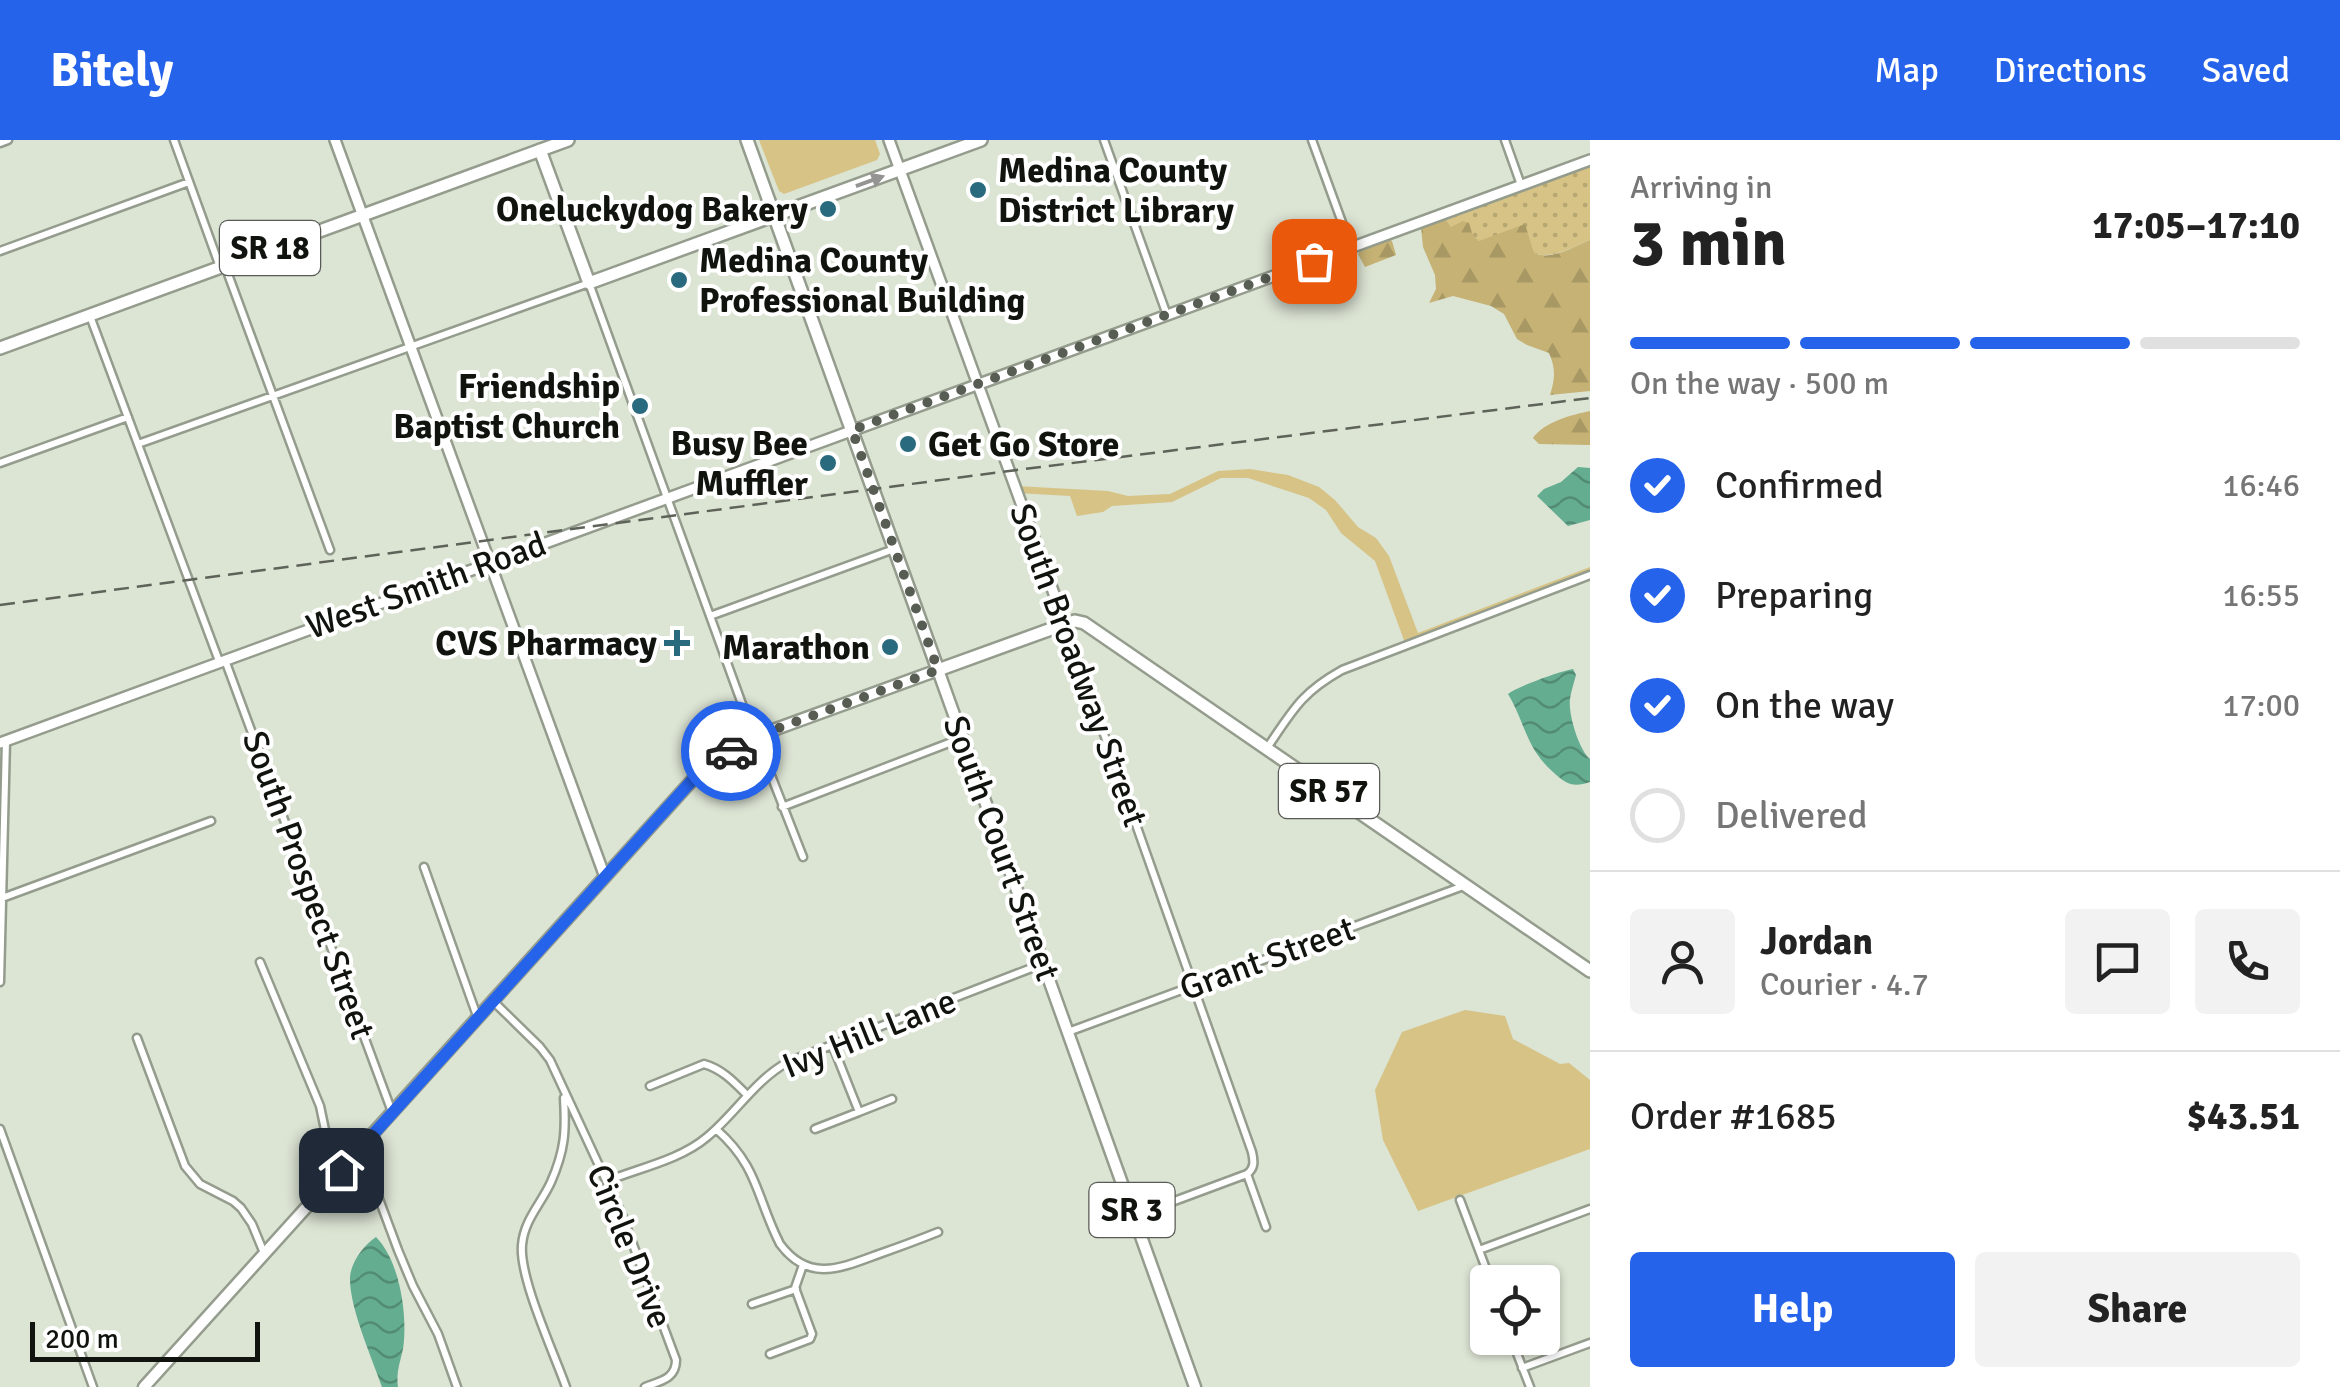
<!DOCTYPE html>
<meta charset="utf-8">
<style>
body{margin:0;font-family:Signika,sans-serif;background:#f2f2f2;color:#222;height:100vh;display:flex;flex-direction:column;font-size:38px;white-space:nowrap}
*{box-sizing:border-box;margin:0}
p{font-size:32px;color:#767676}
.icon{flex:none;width:55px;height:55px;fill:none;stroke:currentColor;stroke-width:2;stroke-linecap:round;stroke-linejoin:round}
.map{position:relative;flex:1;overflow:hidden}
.side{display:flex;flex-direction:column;background:#fff;width:750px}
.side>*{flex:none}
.controls{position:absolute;left:1470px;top:1125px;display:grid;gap:20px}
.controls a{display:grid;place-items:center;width:90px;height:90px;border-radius:10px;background:#fff;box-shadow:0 2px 8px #0004;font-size:50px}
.scale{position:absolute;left:30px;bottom:25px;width:230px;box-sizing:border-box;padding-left:10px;border:5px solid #11140e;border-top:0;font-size:28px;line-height:35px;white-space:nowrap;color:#11140e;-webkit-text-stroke:8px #fff;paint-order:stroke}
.pin{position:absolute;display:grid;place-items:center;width:85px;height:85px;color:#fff;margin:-42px;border-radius:20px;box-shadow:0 5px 15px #0006}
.courier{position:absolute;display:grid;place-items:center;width:100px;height:100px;margin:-50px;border:8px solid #2563eb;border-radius:50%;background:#fff;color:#222;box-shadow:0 2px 12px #0007}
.summary em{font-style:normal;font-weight:800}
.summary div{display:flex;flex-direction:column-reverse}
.summary{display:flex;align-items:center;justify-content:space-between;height:170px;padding:0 40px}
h1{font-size:65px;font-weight:800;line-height:75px}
.bar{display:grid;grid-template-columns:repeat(4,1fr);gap:15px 10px;align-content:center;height:120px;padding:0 40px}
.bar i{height:12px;border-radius:8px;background:#e0e0e0}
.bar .on{background:#2563eb}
.bar p{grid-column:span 4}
.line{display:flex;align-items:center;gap:25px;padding:0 40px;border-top:2px solid #e0e0e0}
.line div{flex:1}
.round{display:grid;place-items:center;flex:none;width:105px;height:105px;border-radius:10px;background:#f2f2f2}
ol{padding:0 40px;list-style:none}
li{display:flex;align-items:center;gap:30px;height:110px}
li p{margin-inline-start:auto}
li .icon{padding:10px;border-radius:50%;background:#2563eb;color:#fff;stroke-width:4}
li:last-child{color:#767676}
li i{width:55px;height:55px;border:5px solid #e0e0e0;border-radius:50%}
.cta{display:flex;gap:20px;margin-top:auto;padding:20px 40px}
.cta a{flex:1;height:115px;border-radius:10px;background:#2563eb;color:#fff;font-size:40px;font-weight:800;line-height:115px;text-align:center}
.cta a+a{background:#f2f2f2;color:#222}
header{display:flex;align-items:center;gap:60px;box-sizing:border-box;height:140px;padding:0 50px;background:#2563eb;color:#fff}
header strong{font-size:48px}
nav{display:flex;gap:55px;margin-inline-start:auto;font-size:35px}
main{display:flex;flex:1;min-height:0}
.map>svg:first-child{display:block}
.grass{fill:url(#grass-dots)}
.forest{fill:url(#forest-firs)}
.park{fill:#d6c385}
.water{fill:url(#water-waves)}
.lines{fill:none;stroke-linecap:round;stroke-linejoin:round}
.street-casing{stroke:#949c8d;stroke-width:11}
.secondary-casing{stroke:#949c8d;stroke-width:14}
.primary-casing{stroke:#949c8d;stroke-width:15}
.highway-casing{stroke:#949c8d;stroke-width:16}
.street{stroke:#fff;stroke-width:6}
.secondary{stroke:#fff;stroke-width:9}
.primary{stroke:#fff;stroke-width:10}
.highway{stroke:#fff;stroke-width:11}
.rail{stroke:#5e6359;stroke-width:2.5;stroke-dasharray:15 8;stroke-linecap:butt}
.oneway{fill:#949593}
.done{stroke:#585d53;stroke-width:10;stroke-dasharray:0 18}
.route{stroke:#2563eb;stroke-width:12}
.poi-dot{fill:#296a7e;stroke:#fff;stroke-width:4}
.labels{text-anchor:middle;stroke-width:8;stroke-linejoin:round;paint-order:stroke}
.shield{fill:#fff;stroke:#585a56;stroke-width:2.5}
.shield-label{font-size:32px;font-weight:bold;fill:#11140e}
.poi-label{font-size:35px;font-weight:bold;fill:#11140e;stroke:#fff;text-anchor:end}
.street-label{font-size:35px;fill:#11140e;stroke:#fff}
</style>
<header>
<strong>Bitely</strong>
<nav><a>Map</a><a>Directions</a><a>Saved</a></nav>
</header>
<main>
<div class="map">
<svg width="1590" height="1247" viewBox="0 0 1590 1247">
<defs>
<pattern id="grass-dots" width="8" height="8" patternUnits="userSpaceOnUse" patternTransform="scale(2.5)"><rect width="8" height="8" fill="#d6c385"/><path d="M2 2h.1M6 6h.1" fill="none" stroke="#b7a772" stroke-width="1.8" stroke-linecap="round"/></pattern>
<pattern id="forest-firs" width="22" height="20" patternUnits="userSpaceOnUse" patternTransform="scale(2.5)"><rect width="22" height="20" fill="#c5b274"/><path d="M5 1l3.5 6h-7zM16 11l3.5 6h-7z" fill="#a89863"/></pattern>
<pattern id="water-waves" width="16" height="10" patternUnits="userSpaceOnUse" patternTransform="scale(2.5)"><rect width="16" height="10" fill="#65ad90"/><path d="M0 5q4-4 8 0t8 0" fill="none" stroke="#528c74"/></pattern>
</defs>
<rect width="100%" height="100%" fill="#dce4d4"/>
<path class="grass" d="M1590 25V100C1573 107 1551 120 1534 113L1479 101 1456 87H1451L1445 78Z"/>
<path class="forest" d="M1445 78 1451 87 1463 81 1469 83 1473 96 1479 101 1525 84 1534 113C1551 121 1573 107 1590 100V251L1550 255C1555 239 1556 229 1549 213L1527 205 1517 199 1504 174 1491 166 1453 156 1429 163 1436 149 1435 135 1423 107 1421 87Z
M1388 99 1392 101 1396 115 1365 127 1358 114 1361 109Z
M1590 271V305L1539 304 1533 298C1544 282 1571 275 1590 271Z"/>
<path class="park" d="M759 0H875L880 14 877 20 784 54 779 51Z
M1250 329 1288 335 1319 347 1335 360 1358 387 1376 398 1389 416 1418 493 1590 427V433L1405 503 1375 421 1341 393 1326 370 1309 358 1248 338H1221L1172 362 1112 366 1103 372 1077 376 1070 356 1017 353 1015 346 1108 351 1128 356 1170 354 1218 331Z
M1465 870 1505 876 1513 899 1560 924 1569 923 1590 940V1009L1418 1071 1383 1000 1375 950 1402 892Z"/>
<path class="water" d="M1578 327 1590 328V380L1568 386 1537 356 1544 349 1561 342Z
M1573 529 1576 535C1574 543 1571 551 1570 559 1568 574 1579 610 1590 619V642C1573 648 1566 644 1553 632 1525 607 1526 584 1508 554 1519 546 1558 532 1573 529Z
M376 1097C400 1121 408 1176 403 1209 400 1223 396 1232 398 1247H382C372 1218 349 1167 350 1137 351 1122 364 1105 376 1097Z"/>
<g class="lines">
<defs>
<path id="street" d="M174 0 220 127
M1104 0 1167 175
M1312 0 1351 107
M1505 0 1521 45
M0 3 8 0
M0 111 189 42
M225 126 330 410
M90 176 219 521
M138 304 589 143 754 597
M0 323 128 277
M710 476 894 409
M1065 484 1252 1012C1254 1021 1255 1028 1247 1034L1134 1076
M225 520 392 972
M756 597 803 717
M1267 608C1293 570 1301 553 1342 530L1590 435
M782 667 962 598
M424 727 477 876
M2 758 211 681
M260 822 320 966 329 1009 343 1026
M0 842 6 601
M493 861 540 907 550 920 622 1075 676 1220C676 1239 660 1241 645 1247
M1068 892 1466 745
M137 898 185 1026 200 1044 233 1061 241 1068 252 1084 264 1113
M832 904 859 972 892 959
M650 946 704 924C722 929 734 942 747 955
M564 958C566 991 565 1010 551 1042 541 1064 524 1080 522 1105 519 1138 554 1213 566 1247
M0 989 93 1247
M716 989C759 1027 756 1057 780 1104 809 1143 841 1128 879 1114 899 1107 918 1100 938 1092
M815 989 859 972
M360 1008 398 1110 413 1146 438 1194 457 1247
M1247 1034 1266 1087
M607 1041C639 1028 680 1020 707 997 736 973 755 940 788 922L1042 824
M1460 1060 1491 1142
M1479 1110 1590 1069
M752 1164 796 1149
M1511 1198 1530 1247
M770 1214 810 1199 812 1194 795 1148 803 1125
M1522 1228 1590 1203"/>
<path id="secondary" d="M335 0 605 737
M889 0 1065 484
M0 603 1590 20"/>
<path id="primary" d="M144 1247 696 636 727 613 754 597 938 530 1195 1247"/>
<path id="highway" d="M747 0 938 530 1065 484 1075 481 1084 483 1590 831
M540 10 589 143 981 0
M0 208 568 0"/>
</defs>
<use href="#street" class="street-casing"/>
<use href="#secondary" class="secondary-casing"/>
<use href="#primary" class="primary-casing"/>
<use href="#highway" class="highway-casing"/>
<use href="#street" class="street"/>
<use href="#secondary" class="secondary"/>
<use href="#primary" class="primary"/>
<use href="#highway" class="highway"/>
<path class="rail" d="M0 465 1009 331 1590 258"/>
</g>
<defs><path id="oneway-solid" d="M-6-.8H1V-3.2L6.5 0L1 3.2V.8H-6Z" transform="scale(2.5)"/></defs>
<use class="oneway" href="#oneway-solid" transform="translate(870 41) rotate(-20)"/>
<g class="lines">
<path class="done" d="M731 611 754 597 938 530 852 290 1314 121"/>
<path class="route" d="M341 1030 696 636 731 611"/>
</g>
<g class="poi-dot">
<circle cx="978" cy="50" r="10"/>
<circle cx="828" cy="69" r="10"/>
<circle cx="679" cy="140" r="10"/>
<circle cx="640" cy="266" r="10"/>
<circle cx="908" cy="304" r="10"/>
<circle cx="828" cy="323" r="10"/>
<path d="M672 488h10v10h10v10h-10v10h-10v-10h-10v-10h10z"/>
<circle cx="890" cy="507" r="10"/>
</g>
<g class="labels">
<g class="shield">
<rect x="220" y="81" width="100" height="54" rx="8"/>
<rect x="1279" y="624" width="100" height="54" rx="8"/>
<rect x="1089.5" y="1043" width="85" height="54" rx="8"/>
</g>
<g class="shield-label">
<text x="270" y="119">SR 18</text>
<text x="1329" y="662">SR 57</text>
<text x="1132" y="1081">SR 3</text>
</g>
<g class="poi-label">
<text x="998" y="42" text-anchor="start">Medina County<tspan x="998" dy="40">District Library</tspan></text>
<text x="808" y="81">Oneluckydog Bakery</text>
<text x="699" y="132" text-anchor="start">Medina County<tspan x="699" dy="40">Professional Building</tspan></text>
<text x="620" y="258">Friendship<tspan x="620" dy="40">Baptist Church</tspan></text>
<text x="808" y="315">Busy Bee<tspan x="808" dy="40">Muffler</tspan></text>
<text x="928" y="316" text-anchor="start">Get Go Store</text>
<text x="657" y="515">CVS Pharmacy</text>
<text x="870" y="519">Marathon</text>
</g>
<g class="street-label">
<text transform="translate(426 445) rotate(-20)" y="12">West Smith Road</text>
<text transform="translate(1079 525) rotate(70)" y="12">South Broadway Street</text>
<text transform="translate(1002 708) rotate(70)" y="12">South Court Street</text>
<text transform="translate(309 745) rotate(70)" y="12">South Prospect Street</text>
<text transform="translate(1267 818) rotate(-20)" y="12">Grant Street</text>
<text transform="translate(869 893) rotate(-22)" y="12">Ivy Hill Lane</text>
<text transform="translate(630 1106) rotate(68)" y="12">Circle Drive</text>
</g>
</g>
</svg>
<div class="controls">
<a><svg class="icon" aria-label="locate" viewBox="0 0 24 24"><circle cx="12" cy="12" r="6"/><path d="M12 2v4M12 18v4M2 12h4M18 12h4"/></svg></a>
</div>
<div class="scale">200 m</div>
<div class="pin" style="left:1314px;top:121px;background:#ea580c"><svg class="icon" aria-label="bag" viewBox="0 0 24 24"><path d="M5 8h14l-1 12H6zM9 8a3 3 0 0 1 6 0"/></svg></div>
<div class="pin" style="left:341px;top:1030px;background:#1f2937"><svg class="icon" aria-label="home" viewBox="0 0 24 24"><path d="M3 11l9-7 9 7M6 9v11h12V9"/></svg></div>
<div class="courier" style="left:731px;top:611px"><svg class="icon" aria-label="car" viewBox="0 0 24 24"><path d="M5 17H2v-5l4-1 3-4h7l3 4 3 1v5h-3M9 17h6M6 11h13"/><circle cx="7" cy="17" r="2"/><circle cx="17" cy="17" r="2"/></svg></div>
</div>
<section class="side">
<div class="summary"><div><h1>3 min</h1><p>Arriving in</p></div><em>17:05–17:10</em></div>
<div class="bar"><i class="on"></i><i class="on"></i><i class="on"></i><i></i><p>On the way · 500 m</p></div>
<ol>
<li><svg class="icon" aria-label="check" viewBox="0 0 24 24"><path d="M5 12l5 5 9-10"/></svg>Confirmed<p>16:46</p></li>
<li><svg class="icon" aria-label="check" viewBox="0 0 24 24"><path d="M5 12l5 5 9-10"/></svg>Preparing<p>16:55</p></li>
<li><svg class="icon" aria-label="check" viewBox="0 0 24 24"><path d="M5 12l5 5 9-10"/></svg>On the way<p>17:00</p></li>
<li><i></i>Delivered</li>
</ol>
<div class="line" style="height:180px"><a class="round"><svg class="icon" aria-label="person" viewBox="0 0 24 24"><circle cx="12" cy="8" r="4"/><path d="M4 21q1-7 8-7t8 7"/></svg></a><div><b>Jordan</b><p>Courier · 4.7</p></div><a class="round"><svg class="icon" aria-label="chat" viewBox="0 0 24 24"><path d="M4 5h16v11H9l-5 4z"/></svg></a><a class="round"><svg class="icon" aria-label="phone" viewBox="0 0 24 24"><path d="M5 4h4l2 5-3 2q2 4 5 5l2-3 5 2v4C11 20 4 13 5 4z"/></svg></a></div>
<div class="line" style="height:130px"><div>Order #1685</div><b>$43.51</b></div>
<div class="cta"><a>Help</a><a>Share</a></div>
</section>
</main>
